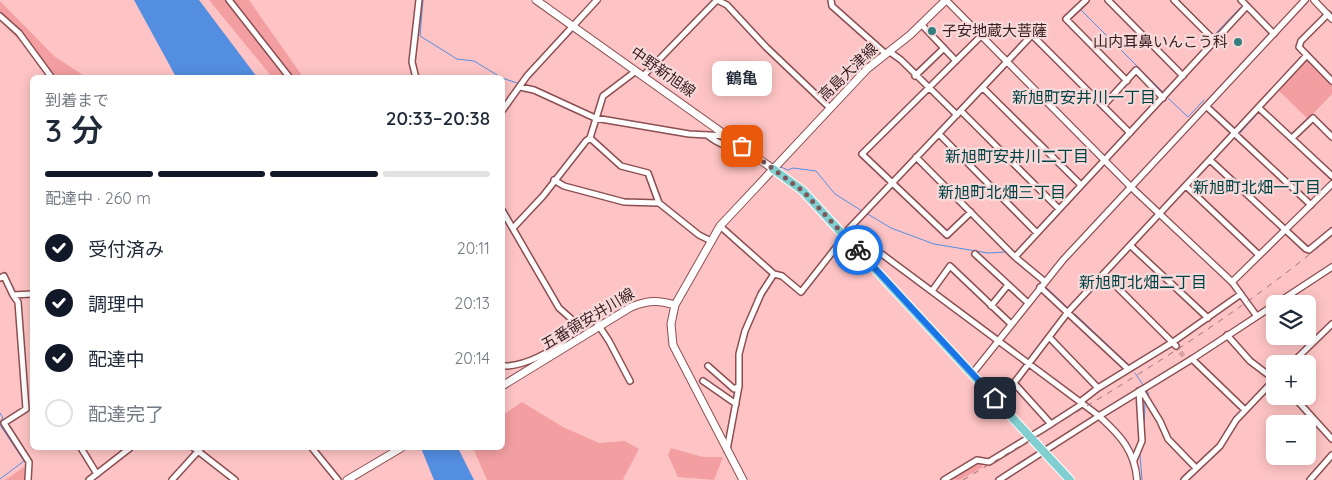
<!DOCTYPE html>
<html lang="ja">
<meta charset="utf-8">
<style>
body{margin:0;font-family:Quicksand,"Noto Sans JP",sans-serif;background:#f6f6f7;color:#1f2937;height:100vh;display:flex;flex-direction:column;font-size:19px;white-space:nowrap}
*{box-sizing:border-box;margin:0}
p{font-size:16px;color:#747a83}
.icon{flex:none;width:28px;height:28px;fill:none;stroke:currentColor;stroke-width:2;stroke-linecap:round;stroke-linejoin:round}
.map{position:relative;flex:1;overflow:hidden}
.drawer{position:absolute;left:30px;top:75px;width:475px;height:375px;display:flex;flex-direction:column;background:#fff;border-radius:8px;box-shadow:0 2px 12px #0003}
.drawer>*{flex:none}
.buttons{position:absolute;left:1266px;top:295px;display:grid;gap:10px}
.buttons a{display:grid;place-items:center;width:50px;height:50px;border-radius:8px;background:#fff;box-shadow:0 2px 12px #0003;font-size:25px}
.pin{position:absolute;display:grid;place-items:center;width:42px;height:42px;color:#fff;margin:-21px;border-radius:10px;box-shadow:0 2px 8px #0006}
.courier{position:absolute;display:grid;place-items:center;width:50px;height:50px;margin:-25px;border:4px solid #1a73e8;border-radius:50%;background:#fff;color:#222;box-shadow:0 1px 6px #0007}
.bubble{position:absolute;height:35px;border-radius:8px;background:#fff;box-shadow:0 2px 12px #0003;font-size:16px;font-weight:600;line-height:35px;text-align:center}
.head em{font-style:normal;font-weight:600}
.head div{display:flex;flex-direction:column-reverse}
.head{display:flex;align-items:center;justify-content:space-between;height:85px;padding:0 15px}
h1{font-size:32px;font-weight:600;line-height:38px}
.bar{display:grid;grid-template-columns:repeat(4,1fr);gap:8px 5px;align-content:center;height:60px;padding:0 15px}
.bar i{height:6px;border-radius:4px;background:#e0e1e3}
.bar .on{background:#111827}
.bar p{grid-column:span 4}
ol{padding:0 15px;list-style:none}
li{display:flex;align-items:center;gap:15px;height:55px}
li p{margin-inline-start:auto}
li .icon{padding:5px;border-radius:50%;background:#111827;color:#fff;stroke-width:4}
li:last-child{color:#747a83}
li i{width:28px;height:28px;border:2px solid #e0e1e3;border-radius:50%}
.map>svg:first-child{display:block}
.green{fill:#f39fa2}
.water{fill:#538ee1}
.lines{fill:none;stroke-linecap:round;stroke-linejoin:round}
.stream{stroke:#538ee1;stroke-width:1}
.minor-tunnel{stroke:#d6a3a4;stroke-width:5;stroke-dasharray:5 2.5;stroke-linecap:butt}
.minor-casing{stroke:#8c4e51;stroke-width:8}
.tertiary-casing{stroke:#8c4e51;stroke-width:8}
.secondary-casing{stroke:#8c4e51;stroke-width:9}
.primary-casing{stroke:#fff;stroke-width:10}
.minor{stroke:#fff;stroke-width:5}
.tertiary{stroke:#fff;stroke-width:5.5}
.secondary{stroke:#fff;stroke-width:7}
.primary{stroke:#81cfd1;stroke-width:8}
.rail{stroke:#9e7475;stroke-width:1;stroke-dasharray:6 6;stroke-linecap:butt}
.done{stroke:#7d5859;stroke-width:5;stroke-dasharray:0 9}
.route{stroke:#1a73e8;stroke-width:6}
.poi-dot{fill:#367f81;stroke:#f7d9da;stroke-width:2}
.labels{text-anchor:middle;stroke-width:4.5;stroke-linejoin:round;paint-order:stroke}
.poi-label{font-size:15px;fill:#381e1f;stroke:#f7d9da;text-anchor:start}
.street-label{font-size:15px;fill:#381e1f;stroke:#f7d9da}
.neighbourhood-label{font-size:16px;fill:#004344;stroke:#f7d9da}
</style>
<div class="map">
<svg width="1332" height="480" viewBox="0 0 1332 480">
<rect width="100%" height="100%" fill="#fec4c5"/>
<path class="green" d="M209 0H249L303 77H272Z
M0 1 54 56 86 77H49L23 44 0 21Z
M1305 61H1308L1332 85V94L1308 119 1279 91Z
M522 402 563 427 599 443 625 441 639 449 623 479 624 480H487L473 448H502L503 415Z
M671 448 703 457H723L714 480 678 477 668 455Z
M978 461 983 467 960 480 949 479Z
M24 467 25 480H5Z"/>
<path class="water" d="M134 0H199L257 77H176Z
M421 448H458L474 480H434Z"/>
<g class="lines">
<path class="stream" d="M423 0 420 36 457 59 474 61 502 78
M1179 0 1214 35 1242 6
M1080 9 1163 92
M1247 11 1268 32
M502 78 520 84
M524 84 532 87
M1168 98 1188 117 1204 100
M1264 106 1306 60 1315 67
M1213 109 1231 125
M614 119 694 132
M1240 133 1259 112
M719 140 734 145
M781 167 788 170 793 168 816 171 835 194 862 211
M866 213 891 228 934 244 988 253 1005 252 1038 280
M1047 288 1067 307
M1075 314 1129 365
M1135 373 1143 385
M1147 391 1149 394 1147 396
M0 413 3 418 0 422
M0 425 24 461 0 479
M1144 437 1145 400
M1142 480 1140 455 1142 446"/>
<path class="minor-tunnel" d="M1176 346 1184 357"/>
<defs>
<path id="minor" d="M229 0 290 78
M717 0 727 5 766 47 830 108
M831 0 832 6 886 54
M1086 0 1066 19 1127 81
M1108 0 1183 76
M1174 0 1215 41
M1241 0 1274 34
M1328 14 1301 41 1299 47 1332 81
M0 16 19 33 52 78
M921 24 956 61
M890 52 901 60 957 115
M644 75 717 0
M915 76 944 48
M416 78 412 62 419 0
M520 87 534 90 595 118 689 134 727 136
M983 88 1081 185
M1103 106 1136 70 1163 98
M1207 107 1235 133
M1259 108 1332 176
M502 111 527 76 573 26
M961 111 1059 209
M939 134 1037 233
M1235 134 1311 205
M707 135C716 142 729 150 742 147
M590 138 621 166 648 173 659 203
M1292 138 1313 118 1332 137
M916 157 1015 257 1247 6
M1210 160 1306 249 1309 250 1332 231
M554 180 564 186 624 202 659 203 699 235 711 241
M1186 186 1259 255
M502 210 559 308 577 324
M971 212 947 235 862 154 981 36
M720 226 774 274 782 276 801 292 845 236
M514 227 543 196 586 141 590 138 603 96 636 71
M849 229 875 249
M844 234 1032 35 1130 133
M1131 246 1208 318
M975 254 1027 302
M1015 257 1044 281
M866 259 875 249 1099 416
M1104 274 1176 346
M0 278 4 276 13 295 32 294
M1232 282 1256 315
M1040 287 1128 369
M932 291 950 266 1011 324
M13 295 18 302 26 409 4 423 29 462 28 480
M991 306 1008 285
M1227 335 1250 361 1275 380
M1049 337 1098 388 1173 342 1241 294
M1192 359 1245 410
M1291 364 1332 324
M502 366C524 367 554 351 569 336 577 329 577 316 589 315L593 317 609 341 630 381
M708 366 734 389 739 386
M703 381 736 404
M1141 390 1160 421 1168 439 1196 468
M1293 396 1332 439
M1080 402 1098 388
M1082 404 1051 424 1014 383 1068 312 1307 55
M81 448 97 474
M194 448 235 480
M312 448 338 480
M727 450 739 386V354L745 331 761 294 774 274
M1134 460 1142 441 1139 391
M89 480 130 448
M172 480 201 448
M944 480 977 460 989 462 1051 424
M999 480 1099 416
M1184 480 1220 446 1236 420 1275 379
M1310 480 1332 455"/>
<path id="tertiary" d="M946 0 1131 187 1232 282 1332 184
M1314 0 1332 19
M573 26 597 0
M972 374 1063 260 1305 0
M1137 480C1135 451 1120 435 1099 416L1192 359 1332 267"/>
<path id="secondary" d="M536 0 773 169
M502 386 631 307C648 300 658 300 675 305
M347 480 401 448
M743 480 673 345 671 324 675 305 720 226 867 69 910 35 946 0"/>
<path id="primary" d="M773 169 803 191 825 215 1070 480"/>
</defs>
<use href="#minor" class="minor-casing"/>
<use href="#tertiary" class="tertiary-casing"/>
<use href="#secondary" class="secondary-casing"/>
<use href="#primary" class="primary-casing"/>
<use href="#minor" class="minor"/>
<use href="#tertiary" class="tertiary"/>
<use href="#secondary" class="secondary"/>
<use href="#primary" class="primary"/>
<path class="rail" d="M963 480C1090 404 1219 331 1332 236"/>
</g>
<g class="lines">
<path class="done" d="M742 146 803 191 858 250"/>
<path class="route" d="M858 250 995 398"/>
</g>
<g class="poi-dot">
<circle cx="932" cy="31" r="5"/>
<circle cx="1238" cy="42" r="5"/>
</g>
<g class="labels">
<g class="poi-label">
<text x="942" y="36">子安地蔵大菩薩</text>
<text x="1228" y="47" text-anchor="end">山内耳鼻いんこう科</text>
</g>
<g class="street-label">
<text transform="translate(663 72) rotate(35)" y="5">中野新旭線</text>
<text transform="translate(848 72) rotate(-44)" y="5">高島大津線</text>
<text transform="translate(588 319) rotate(-31)" y="5">五番領安井川線</text>
</g>
<g class="neighbourhood-label">
<text x="1084" y="103">新旭町安井川一丁目</text>
<text x="1017" y="162">新旭町安井川二丁目</text>
<text x="1257" y="193">新旭町北畑一丁目</text>
<text x="1002" y="198">新旭町北畑三丁目</text>
<text x="1143" y="288">新旭町北畑二丁目</text>
</g>
</g>
</svg>
<div class="buttons">
<a><svg class="icon" aria-label="layers" viewBox="0 0 24 24"><path d="M12 4l9 5-9 5-9-5zM3 14l9 5 9-5"/></svg></a>
<a>+</a>
<a>−</a>
</div>
<div class="pin" style="left:742px;top:146px;background:#ea580c"><svg class="icon" aria-label="bag" viewBox="0 0 24 24"><path d="M5 8h14l-1 12H6zM9 8a3 3 0 0 1 6 0"/></svg></div>
<div class="pin" style="left:995px;top:398px;background:#1f2937"><svg class="icon" aria-label="home" viewBox="0 0 24 24"><path d="M3 11l9-7 9 7M6 9v11h12V9"/></svg></div>
<div class="courier" style="left:858px;top:250px"><svg class="icon" aria-label="bike" viewBox="0 0 24 24"><circle cx="6" cy="16" r="4"/><circle cx="18" cy="16" r="4"/><path d="M6 16l4-8h5l3 8M10 8l3 8H6M13 5h3"/></svg></div>
<div class="bubble" style="left:712px;top:61px;width:60px">鶴亀</div>
<section class="drawer">
<div class="head"><div><h1>3 分</h1><p>到着まで</p></div><em>20:33–20:38</em></div>
<div class="bar"><i class="on"></i><i class="on"></i><i class="on"></i><i></i><p>配達中 · 260 m</p></div>
<ol>
<li><svg class="icon" aria-label="check" viewBox="0 0 24 24"><path d="M5 12l5 5 9-10"/></svg>受付済み<p>20:11</p></li>
<li><svg class="icon" aria-label="check" viewBox="0 0 24 24"><path d="M5 12l5 5 9-10"/></svg>調理中<p>20:13</p></li>
<li><svg class="icon" aria-label="check" viewBox="0 0 24 24"><path d="M5 12l5 5 9-10"/></svg>配達中<p>20:14</p></li>
<li><i></i>配達完了</li>
</ol>
</section>
</div>
